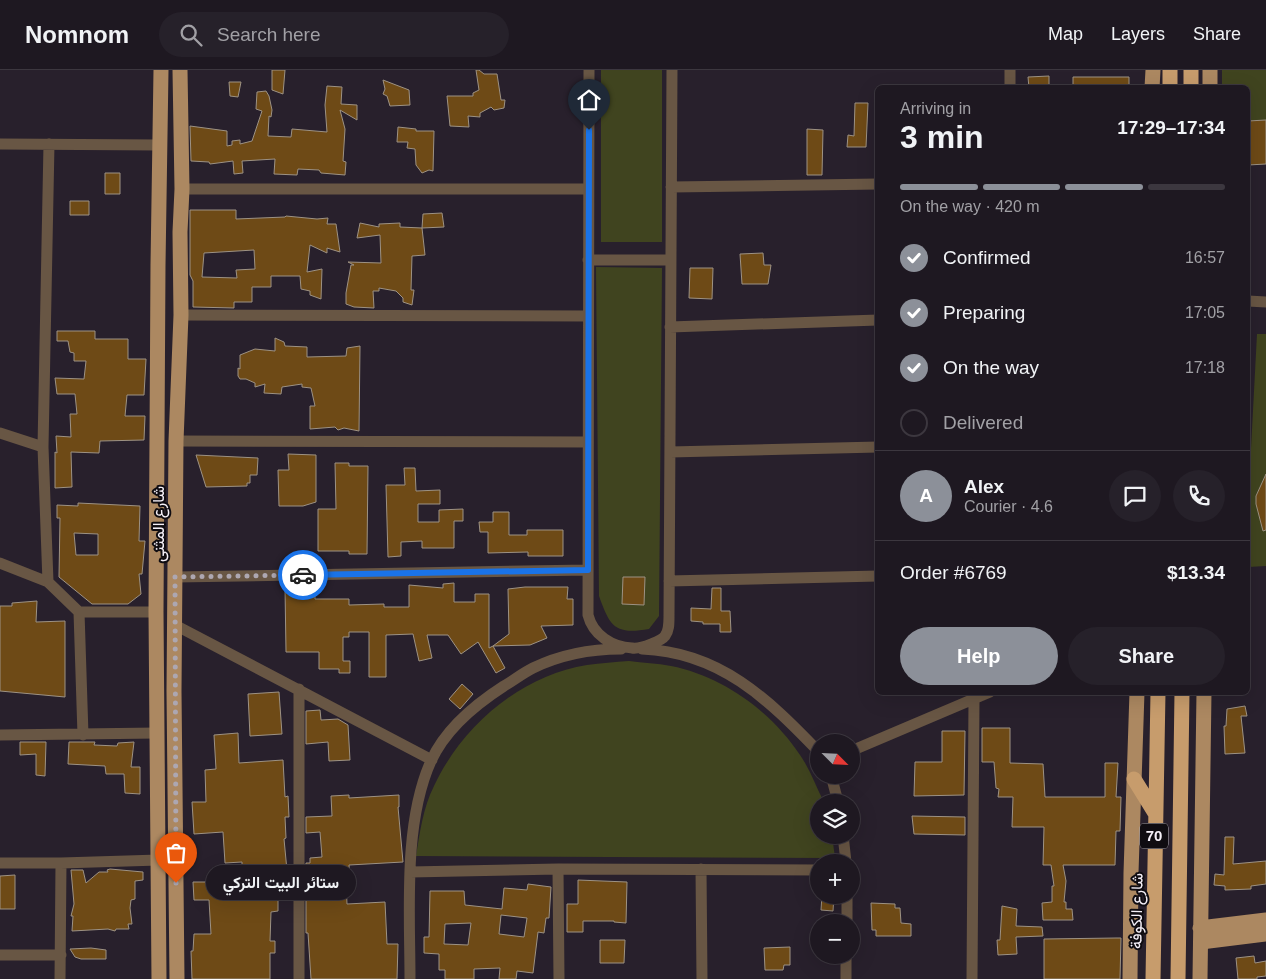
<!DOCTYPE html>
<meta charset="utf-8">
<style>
body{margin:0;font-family:Arial,Vazirmatn,sans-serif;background:#26212a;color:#f1f3f6;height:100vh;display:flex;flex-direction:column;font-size:19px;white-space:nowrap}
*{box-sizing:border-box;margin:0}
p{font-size:16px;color:#a1a0a5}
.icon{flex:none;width:28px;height:28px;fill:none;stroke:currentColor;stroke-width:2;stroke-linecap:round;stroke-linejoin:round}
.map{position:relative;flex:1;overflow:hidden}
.drawer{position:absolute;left:875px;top:15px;width:375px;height:610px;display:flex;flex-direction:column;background:#1e1821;border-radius:8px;box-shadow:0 5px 20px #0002,0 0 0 1px #3c373f}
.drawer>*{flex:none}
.needle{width:32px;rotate:114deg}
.tools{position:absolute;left:810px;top:664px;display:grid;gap:10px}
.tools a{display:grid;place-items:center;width:50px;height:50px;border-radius:50%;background:#1e1821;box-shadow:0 5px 20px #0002,0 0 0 1px #3c373f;font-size:25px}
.pin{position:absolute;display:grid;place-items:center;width:42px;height:42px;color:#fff;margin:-51px -21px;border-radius:50% 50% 50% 0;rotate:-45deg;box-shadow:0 0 5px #0007}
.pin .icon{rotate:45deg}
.courier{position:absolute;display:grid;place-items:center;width:50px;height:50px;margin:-25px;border:4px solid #1a73e8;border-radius:50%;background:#fff;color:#222;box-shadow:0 1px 6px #0007}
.bubble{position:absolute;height:35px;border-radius:18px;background:#1e1821;box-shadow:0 5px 20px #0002,0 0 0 1px #3c373f;font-size:16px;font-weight:700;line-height:35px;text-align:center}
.summary em{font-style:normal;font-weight:700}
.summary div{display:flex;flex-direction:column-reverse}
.summary{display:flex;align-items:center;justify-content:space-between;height:85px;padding:0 25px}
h1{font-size:32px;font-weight:700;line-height:38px}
.bar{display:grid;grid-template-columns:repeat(4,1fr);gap:8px 5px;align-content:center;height:60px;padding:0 25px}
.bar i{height:6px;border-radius:4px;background:#3c373f}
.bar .selected{background:#8c9099}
.bar p{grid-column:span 4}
.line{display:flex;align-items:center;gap:12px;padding:0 25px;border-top:1px solid #3c373f}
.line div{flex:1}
.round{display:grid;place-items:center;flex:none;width:52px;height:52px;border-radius:26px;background:#26212a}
ol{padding:0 25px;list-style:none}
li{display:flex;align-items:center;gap:15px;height:55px}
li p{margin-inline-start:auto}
li .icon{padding:5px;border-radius:50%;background:#8c9099;color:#fff;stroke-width:4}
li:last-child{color:#a1a0a5}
li i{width:28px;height:28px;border:2px solid #3c373f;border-radius:50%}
.cta{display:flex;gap:10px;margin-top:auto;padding:10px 25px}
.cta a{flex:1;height:58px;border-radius:30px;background:#8c9099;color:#fff;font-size:20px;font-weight:700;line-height:58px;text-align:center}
.cta a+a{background:#26212a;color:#f1f3f6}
header{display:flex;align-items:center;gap:30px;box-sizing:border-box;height:70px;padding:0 25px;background:#1e1821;border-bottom:1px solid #3c373f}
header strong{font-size:24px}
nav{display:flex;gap:28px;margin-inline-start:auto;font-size:18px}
.search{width:350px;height:45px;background:#26212a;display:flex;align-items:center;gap:12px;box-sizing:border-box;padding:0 18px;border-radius:28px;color:#a1a0a5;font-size:19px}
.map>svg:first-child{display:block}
.green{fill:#40441f}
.building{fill:#6e4a16;stroke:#9d9284;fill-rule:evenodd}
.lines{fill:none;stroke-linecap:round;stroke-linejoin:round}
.minor{stroke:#685644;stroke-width:11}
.major{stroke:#ac8861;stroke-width:15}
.highway{stroke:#c79c6c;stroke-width:15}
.done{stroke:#ada7b1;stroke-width:5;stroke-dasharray:0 9}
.route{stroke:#1a73e8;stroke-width:6}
.labels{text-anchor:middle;stroke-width:4;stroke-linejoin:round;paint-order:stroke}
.shield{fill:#0f0c11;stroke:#b0acb3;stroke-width:1}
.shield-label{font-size:15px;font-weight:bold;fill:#f5f0f8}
.street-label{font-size:16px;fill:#f5f0f8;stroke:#0f0c11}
</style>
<header>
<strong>Nomnom</strong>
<div class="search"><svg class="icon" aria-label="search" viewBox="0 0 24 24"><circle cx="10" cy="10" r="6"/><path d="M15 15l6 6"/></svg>Search here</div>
<nav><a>Map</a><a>Layers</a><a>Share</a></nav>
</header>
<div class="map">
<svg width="1266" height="909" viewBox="0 0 1266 909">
<rect width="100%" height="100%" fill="#28202c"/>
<path class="green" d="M601 0H662V172H601Z
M1222 0H1266V50L1248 51V18H1222Z
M596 197 662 198 659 546 649 559C614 565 610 556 599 526Z
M1257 264H1266V496L1248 497V436Z
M629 591C643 593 657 593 671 596 722 606 771 641 800 685 810 699 816 717 824 732H819V765H832L835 788 416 786C420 762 423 738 434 716 462 656 520 606 587 595 601 593 615 592 629 591Z"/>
<path class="building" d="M272 0H285L283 24 272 20Z
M476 0H479L484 4H497L501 30H505L504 38 494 40 491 37 480 43V47L468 46 469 57 450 56 447 26H473V23L479 20Z
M1049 6V18H1029L1028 7Z
M1073 7H1129V18H1073Z
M383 10 409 20 410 35 390 36 387 26 383 24 385 19Z
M229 12H241L238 27 230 26Z
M327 16 342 17 341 34 357 35V50L340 40 345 59 343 91 346 92 345 105 321 103 319 100 298 99 297 105 274 104 275 89 242 91 243 103 234 104 233 91 210 94 209 92 191 91 190 56 227 61V76L232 75V71L240 70V74L252 71 262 41 256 39 257 22 266 21 269 26 272 40 271 47 269 46 268 66 291 67 292 59 327 62 325 35Z
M855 33H868L866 77H847L848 65 854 66Z
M1266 50V94L1248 95V51Z
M398 57 416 59V61H434L433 101 429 100 422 103 416 95 415 79 407 78 408 72H397Z
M807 59 823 60 822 105H807Z
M105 103H120V124H105Z
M70 131H89V145H70Z
M190 140H236V149L285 147 286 146 317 149 328 148 327 154H336L340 182 327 178V183L310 175 307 202 322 199 321 229 310 225V221L301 219 300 206H271V217H252V232H234V238L193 237V211L190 205ZM254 180 255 199 236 200 237 208 202 207 204 183Z
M442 143 444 157 422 158 423 144Z
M360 153 379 157V154L400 153V157L422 158 425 185 412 186 411 220H414L412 235 403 232V228L396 221 379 218V221H373L374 238 354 237 346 234V223L351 195H354L348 192 381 193 380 165 357 168Z
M763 183 764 195H771L768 214H742L740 184Z
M690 198H713L712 229 689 228Z
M57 261H95V269H128V289H146L144 325H127L125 346H145L144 370 100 371 99 383 71 382 72 417 55 418V382L57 383 56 366 71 367 70 344H77L75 324H57L55 308 84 309 86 291H74V283L70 282 68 271H57Z
M275 268 284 272 285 276 307 277V287L346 286 347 278 360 276 359 361 344 358 338 360 335 357 310 359V336H315L311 318 302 317V314L282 317 281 324 264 323 265 314 255 317V313L246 309H240L238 306V298L240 299V285L255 279 275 281Z
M288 384 316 385V432L303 436H279L278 400H289Z
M196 385 258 388 257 405H250V413H247V416L206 417Z
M335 393H349V396H368L367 484H349V481H318V439H336Z
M404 398H415L416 421 440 420V434H418V452H439V440L463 439V451H454V478H422V471L401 472V486L388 487 386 415H405Z
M1266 404V460L1263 461 1256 434V426Z
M78 433 140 436 139 471H145L142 504H139L141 524 128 534H92L59 507 60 448H57V435L78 436ZM74 463 98 464V485H76Z
M493 442H509V465H527V460H563V486H528V482L488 483V462H480L479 452H493Z
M623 507H645L644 535 622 534Z
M454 513V532H475V524H489V578L493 576 505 598 496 603 478 572 461 584 448 565H427L432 588 419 591 413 564 386 565V607H369V562H349V567H343V591H350V603H339V599H319V582H286L285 518 315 517V529H349V535L384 534V537H409V515L443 518V514Z
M525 517H568L567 529H573V555L541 556 547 568 530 575 493 576 509 564 508 519Z
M712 518H721V541H730L731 562H720V554H703V552L691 551V538L711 539Z
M37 531 36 552 65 551V627L0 621V536H12V533Z
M462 614 473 624 460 639 449 629Z
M279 622 282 664 250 666 248 624Z
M1245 636 1247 646H1241L1245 683 1225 684 1224 656H1226L1227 639Z
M320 640 321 650 338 649 348 655 350 690 329 691 328 672 306 674V641Z
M982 658H1010V693L1043 694 1045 727H1105V693H1118L1116 727H1121L1120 761H1116L1115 795H1063L1066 811 1064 832H1066V839H1072L1073 850H1043L1042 833 1052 832V816H1054L1051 795H1043L1044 757H1012L1013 727H998L999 719 996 718 994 692H982Z
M942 661H965L964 725 914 726 915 692H942Z
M238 663 239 693 283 690 285 727 288 726 289 747H285L286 768 284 769 288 811 286 823 278 822V841L271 842 270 871H275V883H270V909H192L191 881H193L194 864H211L209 830H194L193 812H242V792L225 793 223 762 194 764 192 732H206L205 700 216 699 214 665Z
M20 672H46L45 706 36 705V684L20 685Z
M69 672H95L94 675 117 676 118 673 134 672 131 697H140V724L125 723 124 704H106L105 696 68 694Z
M349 725V728L399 725V737H398L403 792 349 795 350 811 346 812 347 834 385 832 387 874H398L397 909H311L308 863H306V793H310V788L322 787 320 762 306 763V747L332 746 331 726Z
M912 746 965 747V765L914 764Z
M1225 767H1234L1233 794 1266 791V814L1251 816V819L1225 820V816L1214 815 1215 804 1224 805Z
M110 799 143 802V810L135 811V829L131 830 130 838 132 854H128L129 859H116L115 861 108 859 72 861 73 846H71L74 834 71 800H83L86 813 99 802H108L107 800Z
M15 805V839H0V806Z
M578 810 627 812 626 853 614 852V851H583V862H567V834H578Z
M528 814 551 817 549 848H546L544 863 538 862 533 903 517 901 516 909H499L500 898 474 899V909H445V900H439V884L424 883V867H429L430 821H464L465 835 502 839 504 818 527 820ZM501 845 527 848 524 867 499 864ZM471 853 468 875 444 874 445 854Z
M822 825H834L833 841 821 840Z
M871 833 895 834V838H900L901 853 911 854V866H876V860H872Z
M1002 836 1017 839 1016 856 1042 857 1043 866 1016 867 1017 884 998 885 997 870H1000Z
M1116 868H1121L1120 909H1044V869Z
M600 870H625L624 893H600Z
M790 877V895H784L783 900H765L764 878Z
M91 878 106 880V889H81L75 887 70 879Z
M1254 886 1255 893 1266 891V906L1257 907V909H1238L1236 888Z"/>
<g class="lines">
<path class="minor" d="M589 0 588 545C593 565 612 577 632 578 638 579 646 576 651 574 656 572 662 570 665 566 669 561 669 554 669 547L672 0
M1010 18V0
M0 74 160 75
M671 117 878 114
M182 119H588
M588 190H671
M1248 231 1266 232
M181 245 588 246
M670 257 878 250
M0 363 43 377
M176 371 588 372
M670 382 878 377
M0 493 48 512 79 542 83 665
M175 507 588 500
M669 511 878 506
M48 512 43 377 49 74
M79 542H156
M175 555 432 690
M642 579C720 582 768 629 819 682
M299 619V909
M0 665 157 663
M851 681 990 622
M831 705 838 732
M843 765 846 792
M0 793H61L159 790
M558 799 559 909
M701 799 702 909
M410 802 558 799 819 800
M847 852V825
M0 885H61
M60 909 61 793
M410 909C410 842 403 753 431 691 445 660 476 634 504 616 514 610 523 603 533 598 560 585 591 579 621 579
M846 909V885
M972 909 974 630"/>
<path class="major" d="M1152 18 1153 0
M1210 18V0
M1200 858 1266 850
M1201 872 1266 864
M159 909 156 542 158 195 161 0
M177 909 174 621 176 371 181 245 180 162 182 119 180 0
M1130 909 1131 803 1137 622
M1200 909 1204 622"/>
<path class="highway" d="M1170 18V0
M1191 18V0
M1134 709 1155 743
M1153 909 1158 622
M1178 909 1182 622"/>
</g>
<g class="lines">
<path class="done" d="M176 813 175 507 303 505"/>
<path class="route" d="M303 505 588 500 589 60"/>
</g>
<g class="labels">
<rect class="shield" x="1140" y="753.5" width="28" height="25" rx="4"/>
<g class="shield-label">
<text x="1154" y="771">70</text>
</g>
<g class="street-label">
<text transform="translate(158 454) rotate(-90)" y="6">شارع المثنى</text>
<text transform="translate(1136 841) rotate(-89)" y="6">شارع الكوفة</text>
</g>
</g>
</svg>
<div class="tools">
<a><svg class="needle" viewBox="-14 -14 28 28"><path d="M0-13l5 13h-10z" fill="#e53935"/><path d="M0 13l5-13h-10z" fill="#a1a0a5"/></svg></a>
<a><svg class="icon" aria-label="layers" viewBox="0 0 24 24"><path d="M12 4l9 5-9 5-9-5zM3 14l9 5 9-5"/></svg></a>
<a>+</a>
<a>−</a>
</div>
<div class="pin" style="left:176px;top:813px;background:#ea580c"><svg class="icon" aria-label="bag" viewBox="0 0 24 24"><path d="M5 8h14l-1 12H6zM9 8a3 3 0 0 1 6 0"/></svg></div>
<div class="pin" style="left:589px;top:60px;background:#1f2937"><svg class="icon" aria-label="home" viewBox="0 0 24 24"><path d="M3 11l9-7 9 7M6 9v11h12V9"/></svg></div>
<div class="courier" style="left:303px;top:505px"><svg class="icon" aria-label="car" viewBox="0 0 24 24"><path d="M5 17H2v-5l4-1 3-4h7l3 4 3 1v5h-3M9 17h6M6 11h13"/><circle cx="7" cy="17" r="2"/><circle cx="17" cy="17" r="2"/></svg></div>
<div class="bubble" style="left:206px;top:795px;width:150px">ستائر البيت التركي</div>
<section class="drawer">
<div class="summary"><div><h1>3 min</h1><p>Arriving in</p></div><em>17:29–17:34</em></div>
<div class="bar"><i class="selected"></i><i class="selected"></i><i class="selected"></i><i></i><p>On the way · 420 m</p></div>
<ol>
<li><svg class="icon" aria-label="check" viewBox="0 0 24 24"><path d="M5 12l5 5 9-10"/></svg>Confirmed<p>16:57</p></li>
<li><svg class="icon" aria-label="check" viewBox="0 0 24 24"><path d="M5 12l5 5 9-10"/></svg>Preparing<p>17:05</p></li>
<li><svg class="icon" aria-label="check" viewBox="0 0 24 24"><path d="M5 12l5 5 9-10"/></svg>On the way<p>17:18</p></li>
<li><i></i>Delivered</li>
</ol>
<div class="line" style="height:90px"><b class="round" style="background:#8c9099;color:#fff">A</b><div><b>Alex</b><p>Courier · 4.6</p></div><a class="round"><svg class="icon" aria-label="chat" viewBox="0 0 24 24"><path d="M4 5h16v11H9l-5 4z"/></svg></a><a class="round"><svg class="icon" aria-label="phone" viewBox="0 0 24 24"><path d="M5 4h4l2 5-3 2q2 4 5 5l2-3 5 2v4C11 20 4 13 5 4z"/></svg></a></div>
<div class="line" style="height:65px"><div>Order #6769</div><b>$13.34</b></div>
<div class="cta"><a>Help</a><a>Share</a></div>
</section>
</div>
